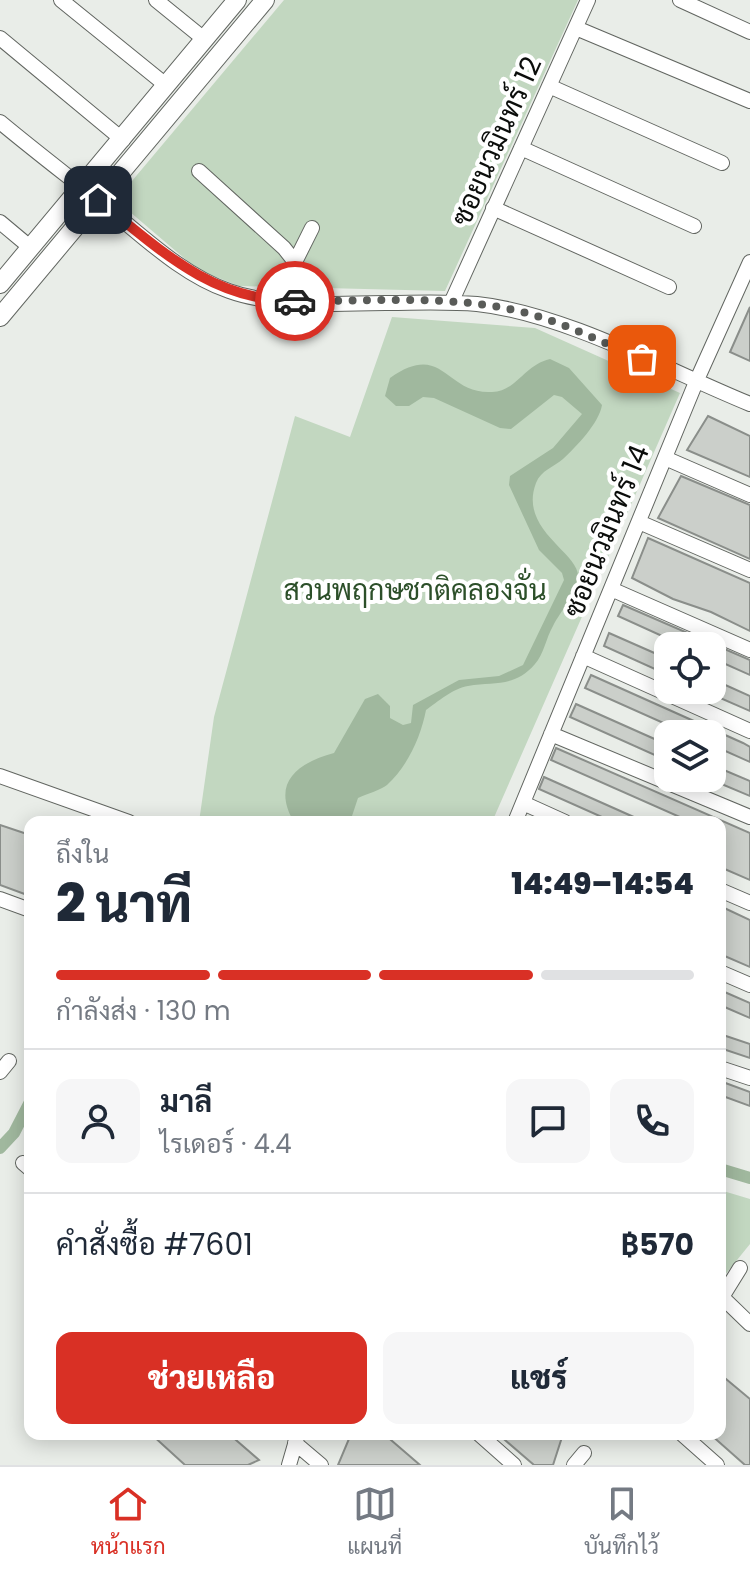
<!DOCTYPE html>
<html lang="th">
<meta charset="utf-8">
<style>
body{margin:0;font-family:Poppins,Sarabun,sans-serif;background:#f6f6f7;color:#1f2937;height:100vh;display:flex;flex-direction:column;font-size:30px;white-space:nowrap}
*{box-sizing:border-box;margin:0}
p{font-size:26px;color:#747a83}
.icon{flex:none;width:44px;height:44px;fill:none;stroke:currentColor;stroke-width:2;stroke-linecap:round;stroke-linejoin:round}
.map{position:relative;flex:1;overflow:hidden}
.sheet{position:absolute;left:24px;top:816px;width:702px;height:624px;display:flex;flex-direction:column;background:#fff;border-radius:16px;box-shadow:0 4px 20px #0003}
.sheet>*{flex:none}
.controls{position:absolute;left:654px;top:632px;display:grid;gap:16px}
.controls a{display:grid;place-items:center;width:72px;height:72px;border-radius:16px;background:#fff;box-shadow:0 4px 20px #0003;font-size:40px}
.pin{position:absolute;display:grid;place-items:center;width:68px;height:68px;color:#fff;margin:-34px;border-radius:16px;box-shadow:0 4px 12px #0006}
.courier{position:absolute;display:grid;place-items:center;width:80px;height:80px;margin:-40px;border:6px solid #d93025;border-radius:50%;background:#fff;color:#222;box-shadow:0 2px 10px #0007}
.head em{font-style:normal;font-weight:800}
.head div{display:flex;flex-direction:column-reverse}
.head{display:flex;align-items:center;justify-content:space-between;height:136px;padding:0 32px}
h1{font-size:52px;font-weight:800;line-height:60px}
.bar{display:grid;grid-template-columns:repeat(4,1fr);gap:12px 8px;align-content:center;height:96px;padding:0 32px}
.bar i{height:10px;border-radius:6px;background:#e0e1e3}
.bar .active{background:#d93025}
.bar p{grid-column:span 4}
.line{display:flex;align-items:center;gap:20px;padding:0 32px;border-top:2px solid #e0e1e3}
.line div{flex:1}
.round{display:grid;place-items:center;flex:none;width:84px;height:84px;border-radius:16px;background:#f6f6f7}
.action{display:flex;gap:16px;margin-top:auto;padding:16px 32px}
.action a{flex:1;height:92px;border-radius:16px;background:#d93025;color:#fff;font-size:32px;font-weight:800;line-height:92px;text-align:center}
.action a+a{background:#f6f6f7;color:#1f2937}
.dock{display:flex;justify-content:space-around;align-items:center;height:112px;border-top:2px solid #e0e1e3;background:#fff;font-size:22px;color:#747a83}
.dock a{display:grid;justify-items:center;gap:4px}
.dock .active{color:#d93025}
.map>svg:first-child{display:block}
.green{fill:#c2d7c0}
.water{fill:#a0b89e}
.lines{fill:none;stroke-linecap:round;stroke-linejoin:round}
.canal{stroke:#a0b89e;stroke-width:12}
.building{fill:#cbcfca;stroke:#8a8e8a;stroke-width:2}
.minor-casing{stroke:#626661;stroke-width:16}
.major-casing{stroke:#626661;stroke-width:20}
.minor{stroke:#fff;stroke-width:14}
.major{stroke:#fff;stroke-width:18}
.done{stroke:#595b58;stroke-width:8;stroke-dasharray:0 14.4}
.route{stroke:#d93025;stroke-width:10}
.labels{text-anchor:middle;stroke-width:8;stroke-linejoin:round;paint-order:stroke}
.street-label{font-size:28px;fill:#0b0d0b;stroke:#fff}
.park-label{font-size:28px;fill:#2c4f29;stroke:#fff}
</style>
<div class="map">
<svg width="750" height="1465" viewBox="0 0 750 1465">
<rect width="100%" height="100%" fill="#e9ede8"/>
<path class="green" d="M284 0H578L445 291 239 286 198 270 116 200Z
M392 317 535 328 680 393 492 822H199L214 717 295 416 350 437Z
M720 1190 750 1199V1244L720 1281Z"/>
<path class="water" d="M550 359 569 368 602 405C599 423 577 446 563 459 554 467 541 470 536 483 518 530 580 553 578 577 576 596 561 610 553 626 546 638 544 654 535 664 514 688 495 681 468 686 454 688 437 702 426 710 421 736 408 766 387 785 381 790 366 794 358 798L350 822H294C271 783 297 763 334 753L365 699 378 694 390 706V718L403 725 411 723 413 705 459 680 499 676 523 665 564 580 562 573 539 550 509 485 510 476 553 448 582 414 562 397 554 395 511 429 500 428 434 398 423 397 409 406H396L385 396 390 378C444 340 445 395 492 392 517 391 524 365 550 359Z"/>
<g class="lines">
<path class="canal" d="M0 1148 14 1133 30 1102
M720 1169 750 1178"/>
</g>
<path class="building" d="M750 307V361L730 352Z
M708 416 750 436V477L687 450Z
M681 476 750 505V559L658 518Z
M648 538 750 583V631L711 612 673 599 632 578Z
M623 605 750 660V675L712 658V646H684L618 616Z
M609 633 668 659V675L604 646Z
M591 675 743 743 750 747V762L712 745V734H688L585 688Z
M712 679 750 696V711L702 690H712Z
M576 704 668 745V761L570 717Z
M556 748 750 833V880L720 867V822H691L551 760Z
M712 765 750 781V796L712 780Z
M544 777 645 822H613L539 789Z
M0 825 30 835V896L0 885Z
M720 906 750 920V967L720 954Z
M720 990 750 1003V1018L720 1005Z
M720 1034 750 1044V1058L720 1048Z
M720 1081 750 1092V1106L720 1095Z
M720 1374 750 1399V1465H745L710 1434H720Z
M151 1434H229L259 1460 248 1465H185Z
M351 1434H384L420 1465H338Z
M498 1434H563L553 1465H534Z"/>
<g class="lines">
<defs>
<path id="minor" d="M61 0 167 86
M156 0 204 39
M680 0 750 32
M576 28 750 101
M0 38 123 140
M549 86 722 163
M0 122C36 152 73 180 109 209 146 239 183 275 229 291 295 315 404 297 477 304 563 313 669 371 750 404
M521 148 694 226
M199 171 284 248 295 262 286 301
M493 208 669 287
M0 222 31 248
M295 262 312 228
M451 303 588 0
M665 458 750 495
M639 522 750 570
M611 589 750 650
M583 656 750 731
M551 734 750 817
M0 776 129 822
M523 803 565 822
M515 822 696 382 750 262
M720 890 750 903
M0 899 30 910
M720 972 750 985
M720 1068 750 1078
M0 1072 9 1061
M23 1163 30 1169
M740 1268 722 1297 750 1324
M479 1434 514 1465
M682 1434 717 1465
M295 1443 321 1465
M289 1465 298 1434
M574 1465 584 1453"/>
<path id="major" d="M0 284 237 0
M0 317 265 0"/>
</defs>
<use href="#minor" class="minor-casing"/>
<use href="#major" class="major-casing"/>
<use href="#minor" class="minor"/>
<use href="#major" class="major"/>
</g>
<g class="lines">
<path class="done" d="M295 301C372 302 459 293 533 315 571 326 606 344 642 359"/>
<path class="route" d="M98 200C159 249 212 301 295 301"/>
</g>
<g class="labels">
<g class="street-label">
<text transform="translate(496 141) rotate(-66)" y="10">ซอยนวมินทร์ 12</text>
<text transform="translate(606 531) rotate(-68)" y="10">ซอยนวมินทร์ 14</text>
</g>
<g class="park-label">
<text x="415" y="600">สวนพฤกษชาติคลองจั่น</text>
</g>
</g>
</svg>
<div class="controls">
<a><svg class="icon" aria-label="locate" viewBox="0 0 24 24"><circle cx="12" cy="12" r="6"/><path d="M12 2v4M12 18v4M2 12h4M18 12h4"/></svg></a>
<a><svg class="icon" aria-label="layers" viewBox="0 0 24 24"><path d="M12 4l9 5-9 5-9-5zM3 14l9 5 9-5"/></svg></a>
</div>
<div class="pin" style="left:642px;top:359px;background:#ea580c"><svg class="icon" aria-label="bag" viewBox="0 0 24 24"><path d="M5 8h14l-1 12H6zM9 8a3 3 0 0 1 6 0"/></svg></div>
<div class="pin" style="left:98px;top:200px;background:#1f2937"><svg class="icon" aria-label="home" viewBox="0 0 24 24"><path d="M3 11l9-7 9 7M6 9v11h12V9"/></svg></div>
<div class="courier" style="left:295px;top:301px"><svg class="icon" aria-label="car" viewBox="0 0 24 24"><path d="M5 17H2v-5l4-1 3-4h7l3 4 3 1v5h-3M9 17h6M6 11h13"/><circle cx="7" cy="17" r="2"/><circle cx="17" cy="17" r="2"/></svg></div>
<section class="sheet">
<div class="head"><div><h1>2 นาที</h1><p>ถึงใน</p></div><em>14:49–14:54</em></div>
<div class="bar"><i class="active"></i><i class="active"></i><i class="active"></i><i></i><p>กำลังส่ง · 130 m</p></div>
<div class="line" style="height:144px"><a class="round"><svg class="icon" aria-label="person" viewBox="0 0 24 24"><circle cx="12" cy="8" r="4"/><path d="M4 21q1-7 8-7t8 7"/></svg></a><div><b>มาลี</b><p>ไรเดอร์ · 4.4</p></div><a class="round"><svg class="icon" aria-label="chat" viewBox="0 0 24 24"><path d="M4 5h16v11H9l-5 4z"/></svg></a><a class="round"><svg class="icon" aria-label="phone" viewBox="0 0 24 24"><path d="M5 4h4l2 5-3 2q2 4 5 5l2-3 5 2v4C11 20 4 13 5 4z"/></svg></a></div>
<div class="line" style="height:104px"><div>คำสั่งซื้อ #7601</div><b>฿570</b></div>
<div class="action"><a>ช่วยเหลือ</a><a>แชร์</a></div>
</section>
</div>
<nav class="dock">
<a class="active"><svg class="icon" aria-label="home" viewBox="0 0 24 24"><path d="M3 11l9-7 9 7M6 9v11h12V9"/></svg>หน้าแรก</a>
<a><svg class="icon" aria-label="map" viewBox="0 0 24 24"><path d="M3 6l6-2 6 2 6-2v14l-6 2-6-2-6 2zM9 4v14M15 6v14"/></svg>แผนที่</a>
<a><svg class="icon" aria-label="saved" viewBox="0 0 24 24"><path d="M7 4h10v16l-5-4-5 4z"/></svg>บันทึกไว้</a>
</nav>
